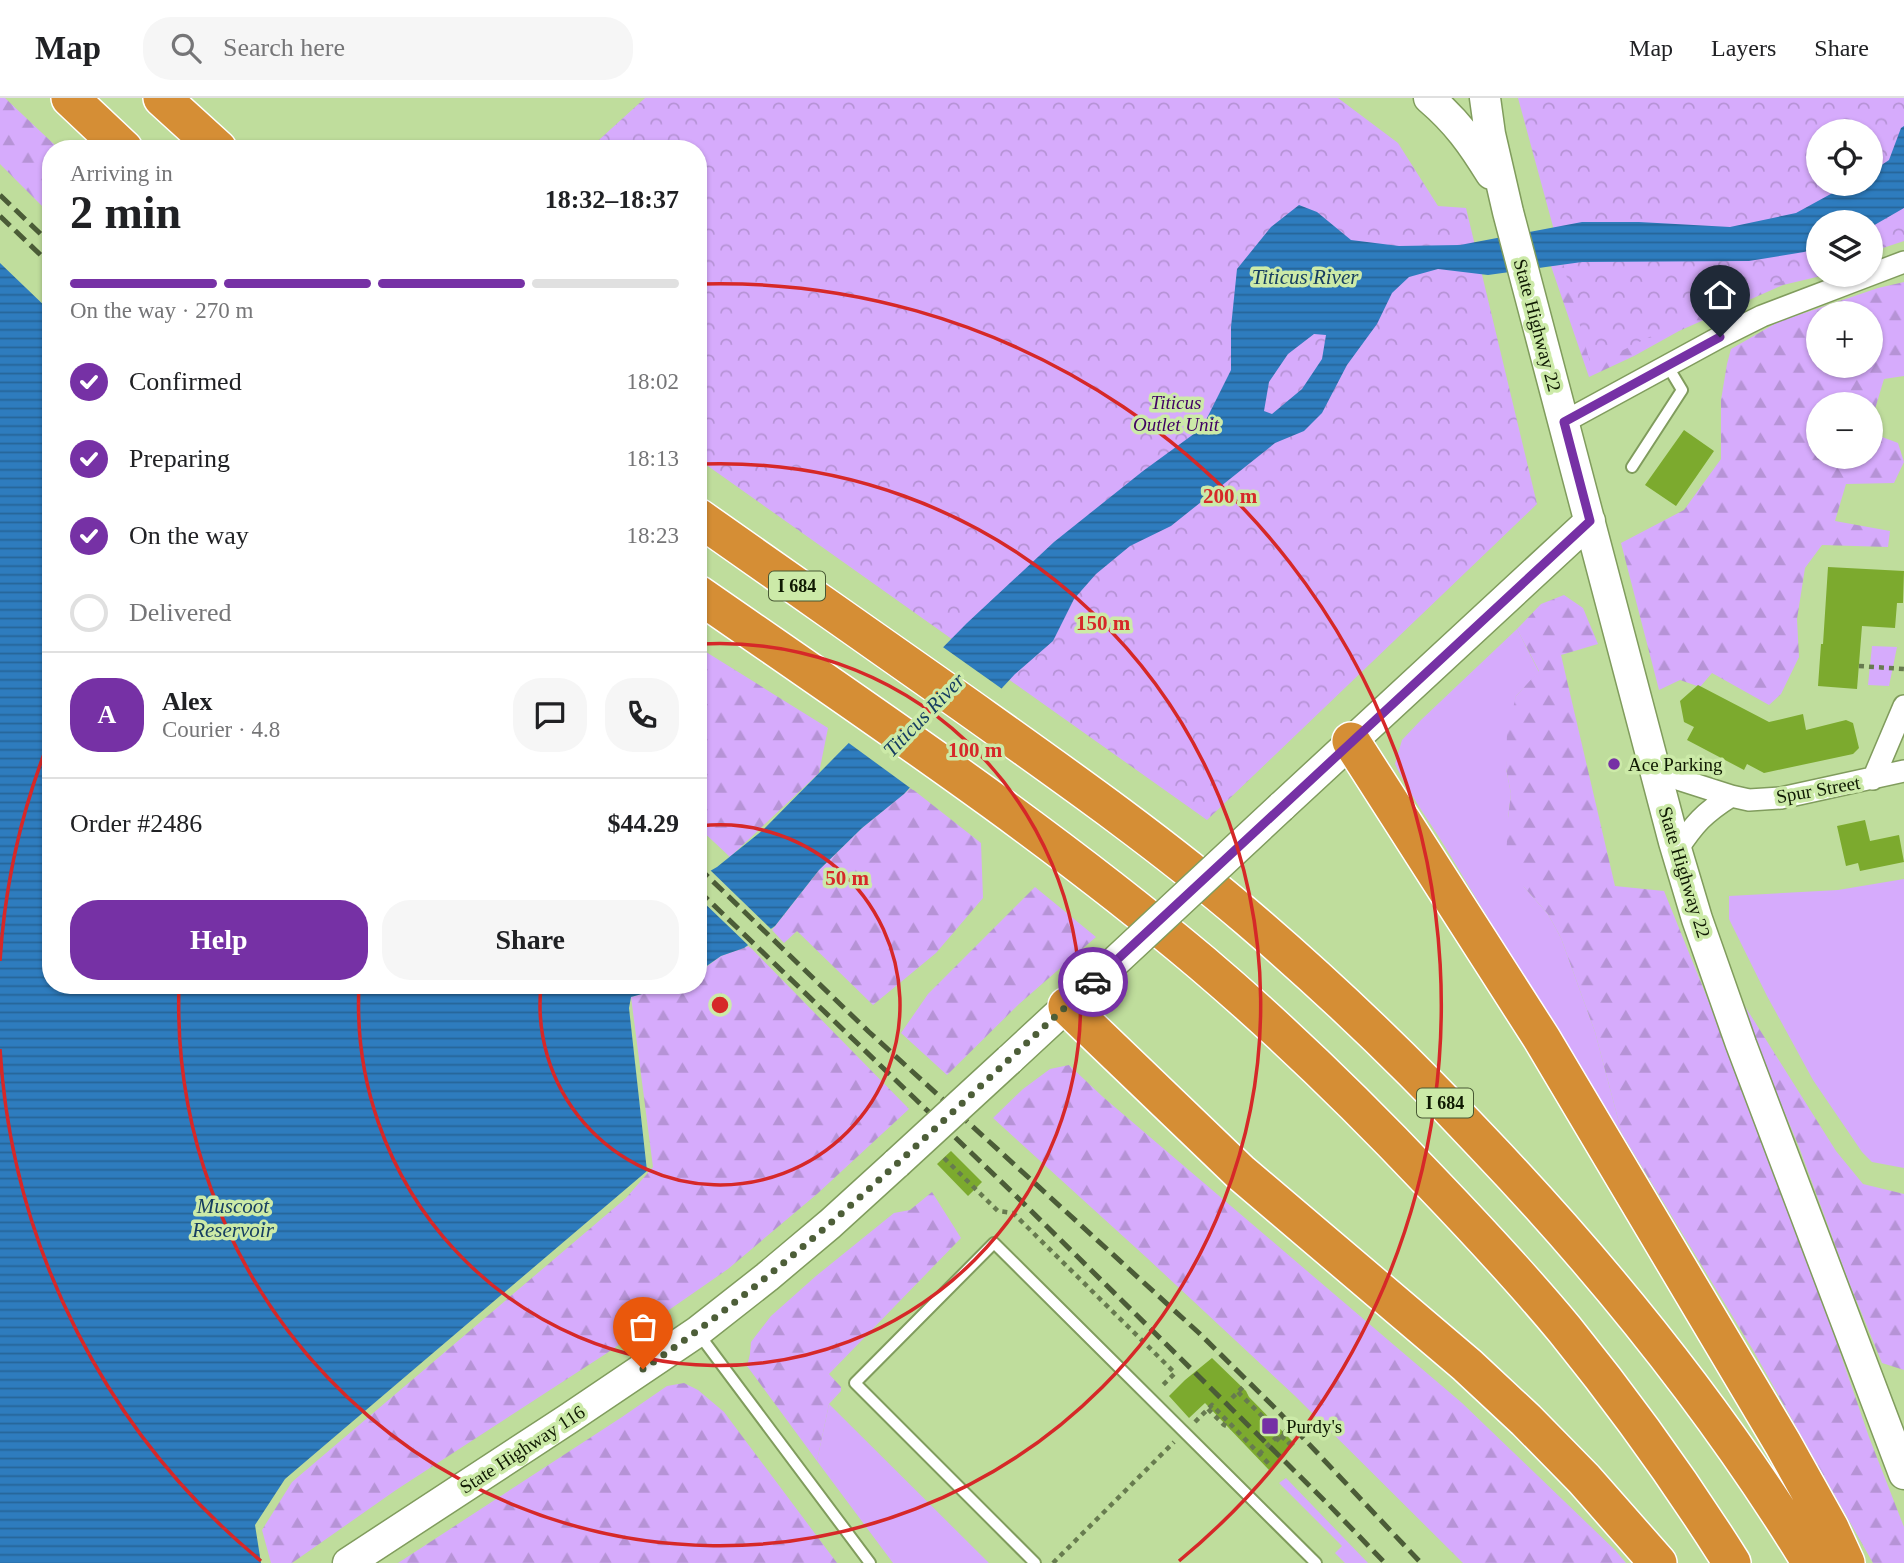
<!DOCTYPE html>
<meta charset="utf-8">
<style>
body{margin:0;font-family:Georgia,serif;background:#f6f6f6;color:#202124;height:100vh;display:flex;flex-direction:column;font-size:26px;white-space:nowrap}
*{box-sizing:border-box;margin:0}
p{font-size:23px;color:#757577}
.icon{flex:none;width:38px;height:38px;fill:none;stroke:currentColor;stroke-width:2;stroke-linecap:round;stroke-linejoin:round}
.map{position:relative;flex:1;overflow:hidden}
.side{position:absolute;left:42px;top:42px;width:665px;height:854px;display:flex;flex-direction:column;background:#fff;border-radius:28px;box-shadow:0 2px 5px #0004}
.side>*{flex:none}
.fabs{position:absolute;left:1806px;top:21px;display:grid;gap:14px}
.fabs a{display:grid;place-items:center;width:77px;height:77px;border-radius:50%;background:#fff;box-shadow:0 2px 5px #0004;font-size:35px}
.pin{position:absolute;display:grid;place-items:center;width:60px;height:60px;color:#fff;margin:-72px -30px;border-radius:50% 50% 50% 0;rotate:-45deg;box-shadow:0 0 7px #0007}
.pin .icon{rotate:45deg}
.courier{position:absolute;display:grid;place-items:center;width:70px;height:70px;margin:-35px;border:5px solid #7631a5;border-radius:50%;background:#fff;color:#222;box-shadow:0 2px 9px #0007}
.overview em{font-style:normal;font-weight:700}
.overview div{display:flex;flex-direction:column-reverse}
.overview{display:flex;align-items:center;justify-content:space-between;height:119px;padding:0 28px}
h1{font-size:46px;font-weight:700;line-height:52px}
.bar{display:grid;grid-template-columns:repeat(4,1fr);gap:10px 7px;align-content:center;height:84px;padding:0 28px}
.bar i{height:9px;border-radius:5px;background:#e0e0e0}
.bar .active{background:#7631a5}
.bar p{grid-column:span 4}
.line{display:flex;align-items:center;gap:18px;padding:0 28px;border-top:2px solid #e0e0e0}
.line div{flex:1}
.round{display:grid;place-items:center;flex:none;width:74px;height:74px;border-radius:28px;background:#f6f6f6}
ol{padding:0 28px;list-style:none}
li{display:flex;align-items:center;gap:21px;height:77px}
li p{margin-inline-start:auto}
li .icon{padding:7px;border-radius:50%;background:#7631a5;color:#fff;stroke-width:4}
li:last-child{color:#757577}
li i{width:38px;height:38px;border:4px solid #e0e0e0;border-radius:50%}
.cta{display:flex;gap:14px;margin-top:auto;padding:14px 28px}
.cta a{flex:1;height:80px;border-radius:28px;background:#7631a5;color:#fff;font-size:28px;font-weight:700;line-height:80px;text-align:center}
.cta a+a{background:#f6f6f6;color:#202124}
header{display:flex;align-items:center;gap:42px;box-sizing:border-box;height:98px;padding:0 35px;background:#fff;border-bottom:2px solid #e0e0e0}
header strong{font-size:33px}
nav{display:flex;gap:38px;margin-inline-start:auto;font-size:24px}
.search{width:490px;height:63px;background:#f6f6f6;display:flex;align-items:center;gap:18px;box-sizing:border-box;padding:0 24px;border-radius:28px;color:#757577;font-size:26px}
.map>svg:first-child{display:block}
.grass{fill:#d6abfc}
.forest{fill:url(#forest-firs);fill-rule:evenodd}
.park{fill:url(#park-crowns);fill-rule:evenodd}
.water{fill:url(#water-rules);fill-rule:evenodd}
.pier{fill:#bfdd9c}
.building{fill:#7caa2e}
.lines{fill:none;stroke-linecap:round;stroke-linejoin:round}
.service-casing{stroke:#809c5d;stroke-width:14}
.minor-casing{stroke:#809c5d;stroke-width:24}
.secondary-casing{stroke:#809c5d;stroke-width:33}
.motorway-casing{stroke:#fff;stroke-width:40}
.path{stroke:#677b4f;stroke-width:4.5;stroke-dasharray:5 5;stroke-linecap:butt}
.service{stroke:#fff;stroke-width:10}
.minor{stroke:#fff;stroke-width:21}
.secondary{stroke:#fff;stroke-width:30}
.motorway{stroke:#d58e35;stroke-width:37}
.rail{stroke:#4b5c37;stroke-width:5;stroke-dasharray:14 7;stroke-linecap:butt}
.secondary-bridge-casing{stroke:#809c5d;stroke-width:33;stroke-linecap:butt}
.path-bridge{stroke:#677b4f;stroke-width:4.5;stroke-dasharray:5 5;stroke-linecap:butt}
.secondary-bridge{stroke:#fff;stroke-width:30}
.done{stroke:#4d5e38;stroke-width:7;stroke-dasharray:0 12.6}
.route{stroke:#7631a5;stroke-width:9}
.ring{fill:none;stroke:#d62828;stroke-width:3.5}
.poi-dot{fill:#7631a5;stroke:#cceaa8;stroke-width:2.5}
.labels{text-anchor:middle;stroke-width:7;stroke-linejoin:round;paint-order:stroke}
.shield{fill:#cceaa8;stroke:#485834;stroke-width:2}
.shield-label{font-size:18px;font-weight:bold;fill:#0f1902}
.street-label{font-size:19px;fill:#0f1902;stroke:#cceaa8}
.park-label{font-size:19px;font-style:italic;fill:#400063;stroke:#cceaa8}
.poi-label{font-size:19px;fill:#0f1902;stroke:#cceaa8;text-anchor:start}
.water-label{font-size:21px;font-style:italic;fill:#163e61;stroke:#cceaa8}
.centre{fill:#d62828;stroke:#cceaa8;stroke-width:3.5}
.ring-label{font-size:21px;text-anchor:middle;font-weight:bold;fill:#d62828;stroke:#cceaa8;stroke-width:7;stroke-linejoin:round;paint-order:stroke}
</style>
<header>
<strong>Map</strong>
<div class="search"><svg class="icon" aria-label="search" viewBox="0 0 24 24"><circle cx="10" cy="10" r="6"/><path d="M15 15l6 6"/></svg>Search here</div>
<nav><a>Map</a><a>Layers</a><a>Share</a></nav>
</header>
<div class="map">
<svg width="1904" height="1465" viewBox="0 0 1904 1465">
<defs>
<pattern id="forest-firs" width="22" height="20" patternUnits="userSpaceOnUse" patternTransform="scale(1.75)"><rect width="22" height="20" fill="#d6abfc"/><path d="M5 1l3.5 6h-7zM16 11l3.5 6h-7z" fill="#b693d6"/></pattern>
<pattern id="park-crowns" width="20" height="18" patternUnits="userSpaceOnUse" patternTransform="scale(1.75)"><rect width="20" height="18" fill="#d6abfc"/><path d="M2 6a3 3 0 1 1 6 0M12 15a3 3 0 1 1 6 0" fill="none" stroke="#b693d6"/></pattern>
<pattern id="water-rules" width="6" height="5" patternUnits="userSpaceOnUse" patternTransform="scale(1.75)"><rect width="6" height="5" fill="#2e7cbe"/><path d="M0 2.5h6" fill="none" stroke="#266598"/></pattern>
</defs>
<rect width="100%" height="100%" fill="#bfdd9c"/>
<path class="grass" d="M1517 531 1539 574 1516 598 1506 670 1511 696 1508 720 1524 789 1548 816 1561 840 1595 934 1622 1036C1565 945 1508 854 1453 762 1434 729 1411 700 1395 666L1402 642 1421 622Z
M1872 548 1897 549 1889 588 1868 587Z
M1904 781V1070L1872 1064 1862 1054 1813 982 1767 898 1729 821V798L1838 792Z
M829 1306 989 1465H893L817 1363Z
M1286 1380 1368 1465H1345L1335 1455 1342 1448 1279 1385Z"/>
<path class="forest" d="M0 0H5L59 51H51V117L0 66Z
M1818 150V177H1825L1783 187 1679 233 1634 258 1589 279 1551 168 1582 164Z
M1904 184V278L1884 281 1872 321 1877 337 1898 345 1904 364 1894 385 1846 386 1835 423 1890 433 1888 449 1822 447 1805 470 1797 521 1799 559 1781 596 1769 607 1712 575 1700 589 1680 582 1659 592 1621 445 1684 412 1721 361V302L1727 266 1731 251 1778 224 1878 190ZM1818 215H1871V268H1818ZM1818 306H1871V359H1818Z
M1564 497 1583 510 1598 546 1561 557 1615 788 1664 793 1757 1023 1820 1196 1869 1339 1904 1429V1465H1873L1753 1252 1622 1036 1595 934 1561 840 1548 816 1524 789 1506 764 1508 720 1511 696 1506 670 1507 635 1516 598 1539 573 1517 531 1541 506Z
M698 549 828 630 819 675 730 759 698 729Z
M911 690 981 745 983 800 936 855 873 907 797 833 784 845 772 832 819 772 862 730Z
M1035 789 1096 839 1019 906 947 977 901 935 928 896Z
M749 848 909 1011 817 1096 728 1171 607 1255 396 1392 292 1465H271L262 1432 292 1384 626 1100 653 1069 631 899 675 887H698V875L721 858Z
M1731 886 1836 1053 1863 1086 1904 1096V1272L1882 1265 1848 1182 1799 1049Z
M1069 967 1103 999 1462 1305 1615 1452 1626 1465H1463L1294 1297 1147 1160 993 1020 1023 991 1050 971Z
M932 1094 961 1140 829 1276 841 1289V1293L829 1306 817 1363 747 1268 750 1256 751 1244 771 1218 816 1178 894 1115 910 1112Z
M684 1285 698 1292 724 1314 837 1465H398L622 1319 667 1288Z"/>
<path class="park" d="M645 0H1338L1398 45 1438 108 1466 110 1537 406 1207 722 698 361V51H589Z
M1518 0H1904V143L1871 154V124H1818V171L1722 203 1591 268ZM1818 33H1871V86H1818Z"/>
<path class="water" d="M1904 28V110L1871 129V124H1818V150L1804 154 1749 163 1582 164 1488 177 1438 171 1409 179 1392 195 1377 226 1347 267 1322 315 1304 333 1275 345 1171 428 1130 448 1096 476 1074 501 1053 543 1015 576 904 696 862 730 819 772 775 828 744 850 721 858 698 874V780L717 769 763 732 967 525 1054 444 1143 373 1202 330 1231 272V229L1237 171 1271 129 1299 107 1317 114 1351 142 1399 148 1460 147 1582 124H1639L1730 129 1796 115 1849 86H1871V74L1889 62 1901 30ZM1314 236 1326 237 1322 261 1302 291 1272 316 1264 313 1269 284 1288 256Z
M0 165 51 214V887H675L631 899 629 910 647 1073 285 1381 255 1427 261 1465H0Z"/>
<path class="pier" d="M940 547 1005 593 913 692 846 643Z
M708 770 772 832 773 834 750 850 749 848 698 799V776Z"/>
<path class="building" d="M1684 332 1714 353 1676 408 1645 387Z
M1828 469 1904 473 1903 505H1897L1895 530 1862 528 1857 591 1818 588 1821 546H1823Z
M1698 587 1769 624 1803 616 1806 632 1846 622 1853 625 1859 650 1853 656 1764 675 1747 666 1744 672 1687 642 1694 629 1684 624 1680 603Z
M1865 722 1870 743 1899 737 1904 764 1860 773 1858 765 1846 768 1837 728Z
M951 1053 982 1084 968 1098 937 1066Z
M1212 1260 1246 1293 1249 1299 1295 1346 1269 1372 1205 1305 1189 1320 1169 1298 1185 1282Z"/>
<g class="lines">
<defs>
<path id="service" d="M1632 369 1682 292 1667 267
M698 1235 870 1465
M1035 1465 855 1285 994 1145 1316 1465"/>
<path id="minor" d="M1564 324 1720 239 1762 218 1904 164
M1654 667 1681 682 1731 698 1749 702 1781 700 1904 673
M1873 681 1904 608
M1677 752C1694 726 1704 715 1731 698"/>
<path id="secondary" d="M1429 0C1457 24 1472 45 1491 76
M1485 0 1490 36 1508 114 1674 744 1697 821 1741 946 1904 1376
M1281 709 1590 423
M1009 962 1105 873
M348 1465 568 1321 697 1234 767 1179 830 1126 897 1065"/>
<path id="motorway" d="M70 0 124 51
M162 0 218 51
M698 419C787 481 875 544 964 606 1061 675 1158 743 1248 820 1331 891 1409 966 1483 1045 1606 1174 1718 1313 1811 1465
M698 496C869 615 1043 731 1202 865 1282 933 1358 1007 1430 1083 1476 1131 1522 1180 1565 1232 1625 1306 1681 1384 1732 1465
M1351 643 1542 941 1783 1346 1830 1430 1846 1465
M1067 908 1240 1074 1467 1267 1526 1322 1584 1381 1658 1465"/>
</defs>
<use href="#service" class="service-casing"/>
<use href="#minor" class="minor-casing"/>
<use href="#secondary" class="secondary-casing"/>
<use href="#motorway" class="motorway-casing"/>
<path class="path" d="M1859 568 1904 571
M944 1060 998 1113 1013 1115 1175 1275 1162 1288
M1238 1294 1280 1336
M1232 1300 1243 1289
M1208 1311 1224 1327 1231 1330
M1195 1324 1212 1307 1270 1367
M1281 1338 1290 1346
M1276 1343 1287 1332
M1053 1465 1174 1344"/>
<use href="#service" class="service"/>
<use href="#minor" class="minor"/>
<use href="#secondary" class="secondary"/>
<use href="#motorway" class="motorway"/>
<path class="rail" d="M0 97 51 146
M0 118 51 167
M698 769 869 934 1199 1235 1275 1310 1421 1465
M698 792 1013 1095 1329 1407 1385 1465"/>
<defs>
<path id="secondary-bridge" d="M1105 873 1281 709
M897 1065 1009 962"/>
</defs>
<use href="#secondary-bridge" class="secondary-bridge-casing"/>
<path class="path-bridge" d="M1259 1356 1280 1336 1290 1346"/>
<use href="#secondary-bridge" class="secondary-bridge"/>
</g>
<g class="lines">
<path class="done" d="M643 1271C808 1160 946 1017 1093 884"/>
<path class="route" d="M1093 884 1590 423 1564 324 1720 239"/>
</g>
<g class="ring">
<path d="M700 728A180 180 0 1 1 541 888"/>
<path d="M701 546A361 361 0 1 1 359 888"/>
<path d="M701 366A541 541 0 1 1 179 888"/>
<path d="M261 1463A721 721 0 0 1 0 951M0 863A721 721 0 0 1 49 643M701 186A721 721 0 0 1 1179 1463"/>
</g>
<g class="poi-dot">
<circle cx="1614" cy="666" r="7"/>
<rect x="1261" y="1319" width="18" height="18" rx="3.5"/>
</g>
<g class="labels">
<g class="shield">
<rect x="769" y="473.5" width="56" height="29" rx="5"/>
<rect x="1417" y="990.5" width="56" height="29" rx="5"/>
</g>
<g class="shield-label">
<text x="797" y="494">I 684</text>
<text x="1445" y="1011">I 684</text>
</g>
<g class="street-label">
<text transform="translate(1538 227) rotate(75)" y="7">State Highway 22</text>
<text transform="translate(1818 691) rotate(-10)" y="7">Spur Street</text>
<text transform="translate(1685 774) rotate(73)" y="7">State Highway 22</text>
<text transform="translate(522 1351) rotate(-33)" y="7">State Highway 116</text>
</g>
<g class="park-label">
<text x="1176" y="311">Titicus<tspan x="1176" dy="22">Outlet Unit</tspan></text>
</g>
<g class="poi-label">
<text x="1628" y="673">Ace Parking</text>
<text x="1286" y="1335">Purdy's</text>
</g>
<g class="water-label">
<text x="1305" y="186">Titicus River</text>
<text transform="translate(924 617) rotate(-46)" y="7">Titicus River</text>
<text x="233" y="1115">Muscoot<tspan x="233" dy="24">Reservoir</tspan></text>
</g>
</g>
<circle cx="720" cy="907" r="10" class="centre"/>
<g class="ring-label">
<text x="1230" y="405">200 m</text>
<text x="1103" y="532">150 m</text>
<text x="975" y="659">100 m</text>
<text x="847" y="787">50 m</text>
</g>
</svg>
<div class="fabs">
<a><svg class="icon" aria-label="locate" viewBox="0 0 24 24"><circle cx="12" cy="12" r="6"/><path d="M12 2v4M12 18v4M2 12h4M18 12h4"/></svg></a>
<a><svg class="icon" aria-label="layers" viewBox="0 0 24 24"><path d="M12 4l9 5-9 5-9-5zM3 14l9 5 9-5"/></svg></a>
<a>+</a>
<a>−</a>
</div>
<div class="pin" style="left:643px;top:1271px;background:#ea580c"><svg class="icon" aria-label="bag" viewBox="0 0 24 24"><path d="M5 8h14l-1 12H6zM9 8a3 3 0 0 1 6 0"/></svg></div>
<div class="pin" style="left:1720px;top:239px;background:#1f2937"><svg class="icon" aria-label="home" viewBox="0 0 24 24"><path d="M3 11l9-7 9 7M6 9v11h12V9"/></svg></div>
<div class="courier" style="left:1093px;top:884px"><svg class="icon" aria-label="car" viewBox="0 0 24 24"><path d="M5 17H2v-5l4-1 3-4h7l3 4 3 1v5h-3M9 17h6M6 11h13"/><circle cx="7" cy="17" r="2"/><circle cx="17" cy="17" r="2"/></svg></div>
<section class="side">
<div class="overview"><div><h1>2 min</h1><p>Arriving in</p></div><em>18:32–18:37</em></div>
<div class="bar"><i class="active"></i><i class="active"></i><i class="active"></i><i></i><p>On the way · 270 m</p></div>
<ol>
<li><svg class="icon" aria-label="check" viewBox="0 0 24 24"><path d="M5 12l5 5 9-10"/></svg>Confirmed<p>18:02</p></li>
<li><svg class="icon" aria-label="check" viewBox="0 0 24 24"><path d="M5 12l5 5 9-10"/></svg>Preparing<p>18:13</p></li>
<li><svg class="icon" aria-label="check" viewBox="0 0 24 24"><path d="M5 12l5 5 9-10"/></svg>On the way<p>18:23</p></li>
<li><i></i>Delivered</li>
</ol>
<div class="line" style="height:126px"><b class="round" style="background:#7631a5;color:#fff">A</b><div><b>Alex</b><p>Courier · 4.8</p></div><a class="round"><svg class="icon" aria-label="chat" viewBox="0 0 24 24"><path d="M4 5h16v11H9l-5 4z"/></svg></a><a class="round"><svg class="icon" aria-label="phone" viewBox="0 0 24 24"><path d="M5 4h4l2 5-3 2q2 4 5 5l2-3 5 2v4C11 20 4 13 5 4z"/></svg></a></div>
<div class="line" style="height:91px"><div>Order #2486</div><b>$44.29</b></div>
<div class="cta"><a>Help</a><a>Share</a></div>
</section>
</div>
